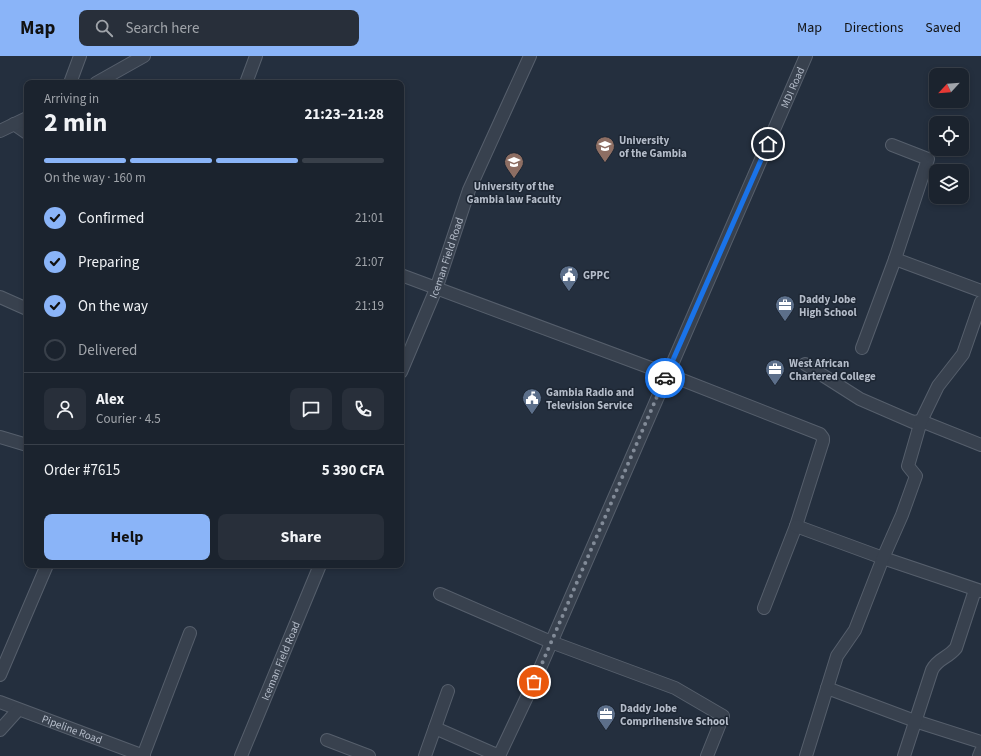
<!DOCTYPE html>
<meta charset="utf-8">
<style>
body{margin:0;font-family:"Source Sans 3",sans-serif;background:#282f3a;color:#f1f3f6;height:100vh;display:flex;flex-direction:column;font-size:15px;white-space:nowrap}
*{box-sizing:border-box;margin:0}
p{font-size:13px;color:#a0a4aa}
.icon{flex:none;width:22px;height:22px;fill:none;stroke:currentColor;stroke-width:2;stroke-linecap:round;stroke-linejoin:round}
.map{position:relative;flex:1;overflow:hidden}
.panel{position:absolute;left:24px;top:24px;width:380px;height:488px;display:flex;flex-direction:column;background:#1b232e;border-radius:8px;box-shadow:0 2px 6px #0003,0 0 0 1px #39404a}
.panel>*{flex:none}
.needle{width:26px;rotate:244deg}
.buttons{position:absolute;left:929px;top:12px;display:grid;gap:8px}
.buttons a{display:grid;place-items:center;width:40px;height:40px;border-radius:8px;background:#1b232e;box-shadow:0 2px 6px #0003,0 0 0 1px #39404a;font-size:20px}
.pin{position:absolute;display:grid;place-items:center;width:34px;height:34px;color:#fff;margin:-17px;border:2px solid #fff;border-radius:50%;box-shadow:0 1px 4px #0007}
.courier{position:absolute;display:grid;place-items:center;width:40px;height:40px;margin:-20px;border:3px solid #1a73e8;border-radius:50%;background:#fff;color:#222;box-shadow:0 1px 5px #0007}
.overview em{font-style:normal;font-weight:700}
.overview div{display:flex;flex-direction:column-reverse}
.overview{display:flex;align-items:center;justify-content:space-between;height:68px;padding:0 20px}
h1{font-size:26px;font-weight:700;line-height:30px}
.bar{display:grid;grid-template-columns:repeat(4,1fr);gap:6px 4px;align-content:center;height:48px;padding:0 20px}
.bar i{height:5px;border-radius:3px;background:#39404a}
.bar .current{background:#8ab4f8}
.bar p{grid-column:span 4}
.line{display:flex;align-items:center;gap:10px;padding:0 20px;border-top:1px solid #39404a}
.line div{flex:1}
.round{display:grid;place-items:center;flex:none;width:42px;height:42px;border-radius:8px;background:#282f3a}
ol{padding:0 20px;list-style:none}
li{display:flex;align-items:center;gap:12px;height:44px}
li p{margin-inline-start:auto}
li .icon{padding:4px;border-radius:50%;background:#8ab4f8;color:#111;stroke-width:4}
li:last-child{color:#a0a4aa}
li i{width:22px;height:22px;border:2px solid #39404a;border-radius:50%}
.primary-button{display:flex;gap:8px;margin-top:auto;padding:8px 20px}
.primary-button a{flex:1;height:46px;border-radius:8px;background:#8ab4f8;color:#111;font-size:16px;font-weight:700;line-height:46px;text-align:center}
.primary-button a+a{background:#282f3a;color:#f1f3f6}
header{display:flex;align-items:center;gap:24px;box-sizing:border-box;height:56px;padding:0 20px;background:#8ab4f8;color:#111}
header strong{font-size:19px}
nav{display:flex;gap:22px;margin-inline-start:auto;font-size:14px}
.search{width:280px;height:36px;background:#282f3a;display:flex;align-items:center;gap:10px;box-sizing:border-box;padding:0 14px;border-radius:8px;color:#a0a4aa;font-size:15px}
.map>svg:first-child{display:block}
.lines{fill:none;stroke-linecap:round;stroke-linejoin:round}
.minor-casing{stroke:#565f6c;stroke-width:14}
.minor{stroke:#38414e;stroke-width:12}
.done{stroke:#828b98;stroke-width:4;stroke-dasharray:0 7.2}
.route{stroke:#1a73e8;stroke-width:5}
.labels{text-anchor:middle;stroke-width:3;stroke-linejoin:round;paint-order:stroke}
.street-label{font-size:11px;fill:#b4bcc9;stroke:#1d2633}
.poi-label{font-size:11px;font-weight:bold;fill:#b4bcc9;stroke:#1d2633;text-anchor:start}
</style>
<header>
<strong>Map</strong>
<div class="search"><svg class="icon" aria-label="search" viewBox="0 0 24 24"><circle cx="10" cy="10" r="6"/><path d="M15 15l6 6"/></svg>Search here</div>
<nav><a>Map</a><a>Directions</a><a>Saved</a></nav>
</header>
<div class="map">
<svg width="981" height="700" viewBox="0 0 981 700">
<rect width="100%" height="100%" fill="#242f3e"/>
<g class="lines">
<defs>
<g id="minor">
<path d="M70 27 80 0"/>
<path d="M96 27 144 0"/>
<path d="M246 27 256 0"/>
<path d="M14 68 27 77"/>
<path d="M0 75 27 62"/>
<path d="M895 203 981 235"/>
<path d="M401 219 667 318 820 378 823 382V385L796 470 764 552"/>
<path d="M0 241 27 253"/>
<path d="M862 292 895 203 928 103 892 89"/>
<path d="M805 308 860 343 913 366 921 365 981 389"/>
<path id="s1" d="M401 316 436 233 469 134 530 0"/>
<path d="M0 381 27 389"/>
<path d="M796 470 883 502 981 535"/>
<path d="M440 538 551 586 675 632 723 660 707 700"/>
<path d="M0 619 47 509"/>
<path d="M827 632 915 665 981 686"/>
<path id="s2" d="M0 646 144 700"/>
<path id="s3" d="M435 672 499 700 534 626 806 0"/>
<path d="M0 674 18 654"/>
<path d="M327 684 369 700"/>
<path d="M143 700 190 577"/>
<path id="s4" d="M241 700 320 509"/>
<path d="M425 700 448 635"/>
<path d="M806 700 837 600 855 574 883 502 902 459 916 420 908 410 921 365 938 330 963 298 981 246"/>
<path d="M904 700 932 614C938 602 947 603 956 592L975 534"/>
<path d="M979 700 981 695"/>
</g>
</defs>
<use href="#minor" class="minor-casing"/>
<use href="#minor" class="minor"/>
</g>
<g class="lines">
<path class="done" d="M534 626 665 322"/>
<path class="route" d="M665 322 768 88"/>
</g>
<defs>
<symbol id="university-pin" viewBox="-11 -11 22 30"><path d="M0 17L-7.5 6A9.5 9.5 0 1 1 7.5 6Z" fill="#8d6e63" stroke="#1d2633"/><path d="M0-5L7-2L0 1L-7-2ZM-4 1L0 2.5L4 1V4Q0 6-4 4Z" fill="#fff"/></symbol>
<symbol id="civic-pin" viewBox="-11 -11 22 30"><path d="M0 17L-7.5 6A9.5 9.5 0 1 1 7.5 6Z" fill="#5c6f8a" stroke="#1d2633"/><path d="M-.6-6.5H3V-4.5H.6V-3L4-1V1h2V6H-6V1h2V-1L-.6-3ZM-1.2 2.5V6h2.4V2.5Z" fill="#fff"/></symbol>
<symbol id="office-pin" viewBox="-11 -11 22 30"><path d="M0 17L-7.5 6A9.5 9.5 0 1 1 7.5 6Z" fill="#5c6f8a" stroke="#1d2633"/><path d="M-6-3h4V-5.5h4V-3h4V5H-6ZM-1-4.5V-3h2v-1.5ZM-6 0V1H6V0Z" fill="#fff"/></symbol>
</defs>
<g fill-rule="evenodd">
<use href="#university-pin" x="594" y="79" width="22" height="30"/>
<use href="#university-pin" x="503" y="95" width="22" height="30"/>
<use href="#civic-pin" x="558" y="208" width="22" height="30"/>
<use href="#office-pin" x="774" y="238" width="22" height="30"/>
<use href="#office-pin" x="764" y="302" width="22" height="30"/>
<use href="#civic-pin" x="521" y="331" width="22" height="30"/>
<use href="#office-pin" x="595" y="647" width="22" height="30"/>
</g>
<g class="labels">
<g class="street-label">
<text dy="4" stroke="none"><textPath href="#s3" startOffset="800">MDI Road</textPath></text>
<text dy="4" stroke="none"><textPath href="#s1" startOffset="123">Iceman Field Road</textPath></text>
<text dy="4" stroke="none"><textPath href="#s4" startOffset="103">Iceman Field Road</textPath></text>
<text dy="4" stroke="none"><textPath href="#s2" startOffset="77">Pipeline Road</textPath></text>
</g>
<g class="poi-label">
<text x="619" y="88">University<tspan x="619" dy="13">of the Gambia</tspan></text>
<text x="514" y="134" text-anchor="middle">University of the<tspan x="514" dy="13">Gambia law Faculty</tspan></text>
<text x="583" y="223">GPPC</text>
<text x="799" y="247">Daddy Jobe<tspan x="799" dy="13">High School</tspan></text>
<text x="789" y="311">West African<tspan x="789" dy="13">Chartered College</tspan></text>
<text x="546" y="340">Gambia Radio and<tspan x="546" dy="13">Television Service</tspan></text>
<text x="620" y="656">Daddy Jobe<tspan x="620" dy="13">Comprihensive School</tspan></text>
</g>
</g>
</svg>
<div class="buttons">
<a><svg class="needle" viewBox="-14 -14 28 28"><path d="M0-13l5 13h-10z" fill="#e53935"/><path d="M0 13l5-13h-10z" fill="#a0a4aa"/></svg></a>
<a><svg class="icon" aria-label="locate" viewBox="0 0 24 24"><circle cx="12" cy="12" r="6"/><path d="M12 2v4M12 18v4M2 12h4M18 12h4"/></svg></a>
<a><svg class="icon" aria-label="layers" viewBox="0 0 24 24"><path d="M12 4l9 5-9 5-9-5zM3 14l9 5 9-5"/></svg></a>
</div>
<div class="pin" style="left:534px;top:626px;background:#ea580c"><svg class="icon" aria-label="bag" viewBox="0 0 24 24"><path d="M5 8h14l-1 12H6zM9 8a3 3 0 0 1 6 0"/></svg></div>
<div class="pin" style="left:768px;top:88px;background:#1f2937"><svg class="icon" aria-label="home" viewBox="0 0 24 24"><path d="M3 11l9-7 9 7M6 9v11h12V9"/></svg></div>
<div class="courier" style="left:665px;top:322px"><svg class="icon" aria-label="car" viewBox="0 0 24 24"><path d="M5 17H2v-5l4-1 3-4h7l3 4 3 1v5h-3M9 17h6M6 11h13"/><circle cx="7" cy="17" r="2"/><circle cx="17" cy="17" r="2"/></svg></div>
<section class="panel">
<div class="overview"><div><h1>2 min</h1><p>Arriving in</p></div><em>21:23–21:28</em></div>
<div class="bar"><i class="current"></i><i class="current"></i><i class="current"></i><i></i><p>On the way · 160 m</p></div>
<ol>
<li><svg class="icon" aria-label="check" viewBox="0 0 24 24"><path d="M5 12l5 5 9-10"/></svg>Confirmed<p>21:01</p></li>
<li><svg class="icon" aria-label="check" viewBox="0 0 24 24"><path d="M5 12l5 5 9-10"/></svg>Preparing<p>21:07</p></li>
<li><svg class="icon" aria-label="check" viewBox="0 0 24 24"><path d="M5 12l5 5 9-10"/></svg>On the way<p>21:19</p></li>
<li><i></i>Delivered</li>
</ol>
<div class="line" style="height:72px"><a class="round"><svg class="icon" aria-label="person" viewBox="0 0 24 24"><circle cx="12" cy="8" r="4"/><path d="M4 21q1-7 8-7t8 7"/></svg></a><div><b>Alex</b><p>Courier · 4.5</p></div><a class="round"><svg class="icon" aria-label="chat" viewBox="0 0 24 24"><path d="M4 5h16v11H9l-5 4z"/></svg></a><a class="round"><svg class="icon" aria-label="phone" viewBox="0 0 24 24"><path d="M5 4h4l2 5-3 2q2 4 5 5l2-3 5 2v4C11 20 4 13 5 4z"/></svg></a></div>
<div class="line" style="height:52px"><div>Order #7615</div><b>5 390 CFA</b></div>
<div class="primary-button"><a>Help</a><a>Share</a></div>
</section>
</div>
